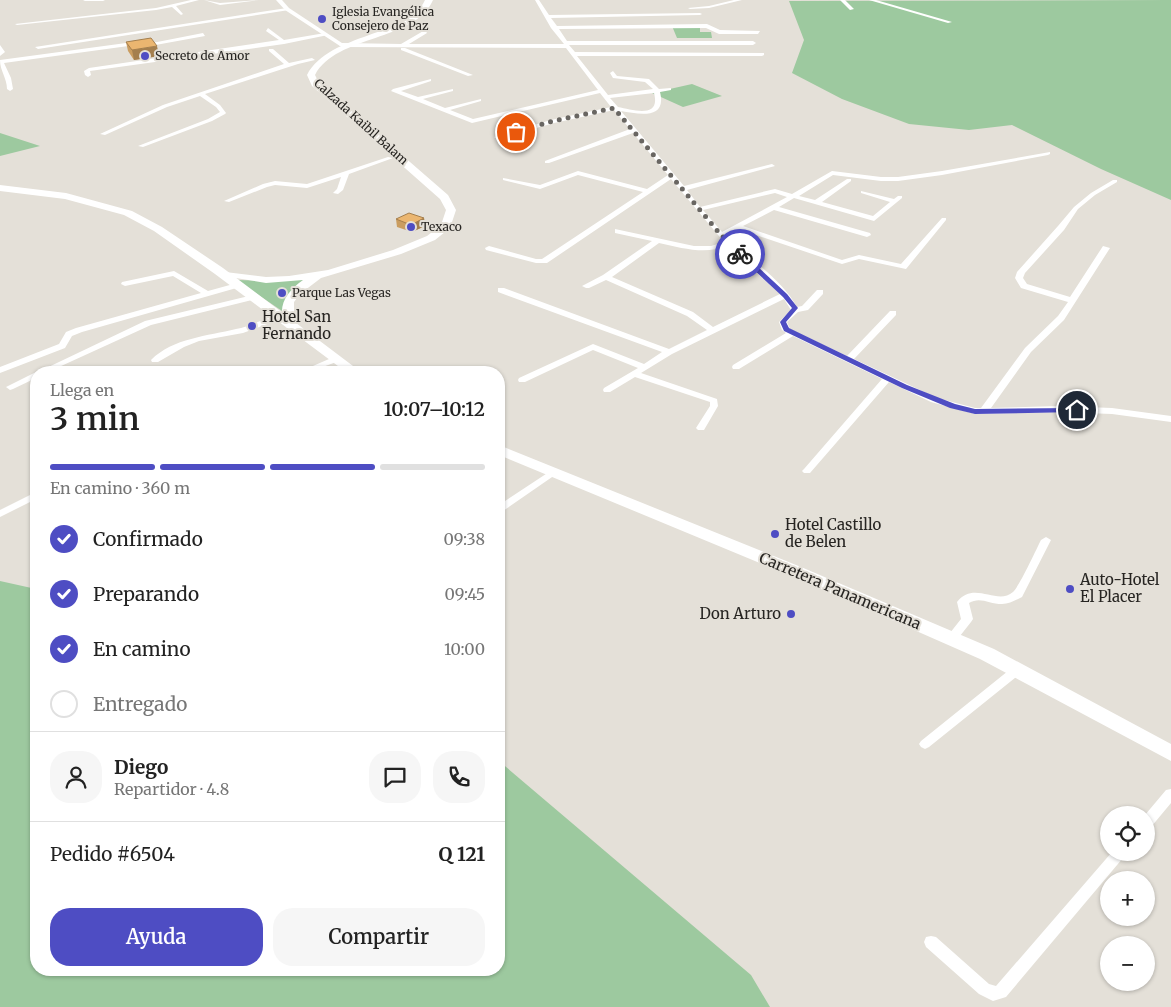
<!DOCTYPE html>
<html lang="es">
<meta charset="utf-8">
<style>
body{margin:0;font-family:Merriweather,serif;background:#f6f6f6;color:#222;height:100vh;display:flex;flex-direction:column;font-size:19px;white-space:nowrap}
*{box-sizing:border-box;margin:0}
p{font-size:16px;color:#767676}
.icon{flex:none;width:28px;height:28px;fill:none;stroke:currentColor;stroke-width:2;stroke-linecap:round;stroke-linejoin:round}
.map{position:relative;flex:1;overflow:hidden}
.details{position:absolute;left:30px;top:366px;width:475px;height:610px;display:flex;flex-direction:column;background:#fff;border-radius:20px;box-shadow:0 1px 4px #0004}
.details>*{flex:none}
.fabs{position:absolute;left:1100px;top:806px;display:grid;gap:10px}
.fabs a{display:grid;place-items:center;width:55px;height:55px;border-radius:50%;background:#fff;box-shadow:0 1px 4px #0004;font-size:25px}
.pin{position:absolute;display:grid;place-items:center;width:42px;height:42px;color:#fff;margin:-21px;border:2px solid #fff;border-radius:50%;box-shadow:0 1px 5px #0007}
.courier{position:absolute;display:grid;place-items:center;width:50px;height:50px;margin:-25px;border:4px solid #4e4dc3;border-radius:50%;background:#fff;color:#222;box-shadow:0 1px 6px #0007}
.headline em{font-style:normal;font-weight:600}
.headline div{display:flex;flex-direction:column-reverse}
.headline{display:flex;align-items:center;justify-content:space-between;height:85px;padding:0 20px}
h1{font-size:32px;font-weight:600;line-height:38px}
.bar{display:grid;grid-template-columns:repeat(4,1fr);gap:8px 5px;align-content:center;height:60px;padding:0 20px}
.bar i{height:6px;border-radius:4px;background:#e0e0e0}
.bar .current{background:#4e4dc3}
.bar p{grid-column:span 4}
.line{display:flex;align-items:center;gap:12px;padding:0 20px;border-top:1px solid #e0e0e0}
.line div{flex:1}
.round{display:grid;place-items:center;flex:none;width:52px;height:52px;border-radius:20px;background:#f6f6f6}
ol{padding:0 20px;list-style:none}
li{display:flex;align-items:center;gap:15px;height:55px}
li p{margin-inline-start:auto}
li .icon{padding:5px;border-radius:50%;background:#4e4dc3;color:#fff;stroke-width:4}
li:last-child{color:#767676}
li i{width:28px;height:28px;border:2px solid #e0e0e0;border-radius:50%}
.button{display:flex;gap:10px;margin-top:auto;padding:10px 20px}
.button a{flex:1;height:58px;border-radius:20px;background:#4e4dc3;color:#fff;font-size:20px;font-weight:600;line-height:58px;text-align:center}
.button a+a{background:#f6f6f6;color:#222}
.map>svg:first-child{display:block}
.green{fill:#9dc99f}
.lines{fill:none;stroke-linecap:round;stroke-linejoin:round}
.minor{fill:#fff;fill-rule:evenodd}
.tertiary{fill:#fff;fill-rule:evenodd}
.primary{fill:#fff;fill-rule:evenodd}
.trunk{fill:#fff;fill-rule:evenodd}
.wall{fill:#ca9d60}
.shaded-wall{fill:#a47f4e}
.building{fill:#ebb670;stroke:#a47f4e}
.route{fill:#4e4dc3}
.done{stroke:#696662;stroke-width:5;stroke-dasharray:0 9}
.poi-dot{fill:#4e4dc3;stroke:#e4e0d8;stroke-width:2}
.labels{text-anchor:middle;stroke-width:4;stroke-linejoin:round;paint-order:stroke}
.far-poi-label{font-size:12px;fill:#272522;stroke:#e4e0d8;text-anchor:start}
.far-street-label{font-size:12px;fill:#272522;stroke:#e4e0d8}
.poi-label{font-size:15px;fill:#272522;stroke:#e4e0d8;text-anchor:start}
.street-label{font-size:15px;fill:#272522;stroke:#e4e0d8}
</style>
<div class="map">
<svg width="1171" height="1007" viewBox="0 0 1171 1007">
<rect width="100%" height="100%" fill="#e4e0d8"/>
<path class="green" d="M1171 0V200L1101 169 1012 125 969 130 909 124 842 99 792 73 804 40 789 1Z
M672 26H700V32H711L712 38H677Z
M692 84 722 96 683 107 652 93Z
M0 133 40 146 0 156Z
M316 276 297 288 285 313 236 280 272 281Z
M0 581 36 589V970H499V761L751 975 770 1007H0Z"/>
<g class="lines">
<path class="minor" d="M83 0H105L103 1H85Z
M191 0H199L176 6 183 14 181 15 172 7 156 10 17 25 15 24 156 8Z
M204 0 220 3 259 0 220 5Z
M535 0H539L549 15 700 13 702 14 700 15 551 18 557 26 707 24 720 30 760 31 758 34H719L706 28 559 29 567 41H753L756 43 753 45H569L575 52 764 53V55L762 56H577L608 95 653 89 645 82 613 78 610 73 613 71 617 76 649 79 659 89 671 88V90L660 92C667 120 639 114 621 111L684 186 772 164 775 166 687 190 700 207 775 189 792 194 832 171 881 177H898L942 171 1050 152V154L1048 155 942 175 898 181H881L833 175 799 196 815 200 847 179H851V181L822 202 873 216 890 202 861 193V191L894 199 898 196H902V198L874 221 794 198 779 207 870 233 871 235 867 237 774 210 743 226 842 260 859 255 901 264 942 218H946V220L906 269 859 259 842 264 738 229 726 236C749 259 781 278 797 307L802 306 817 290H823V294L808 310 798 312 787 322 790 329 847 356 890 311H896V315L854 359 937 398 975 408H981L1025 348 1058 316 1068 302 1021 288 1015 278 1017 272 1058 226 1074 207 1091 193 1113 180H1117V182L1095 195 1078 209 1064 230 1025 273 1023 278 1027 284 1070 297 1103 246 1110 248 1064 320 1031 352 991 408 1059 406 1112 408 1171 416V422L1112 414 1059 412 975 414 931 402 889 382 810 473H804L802 471 804 469 882 379 793 336 739 369H733L732 367 733 365 786 333 782 330 779 322 791 310 784 299 672 354 641 373 717 399 718 406 704 430H698L696 428 710 406V402L635 377 610 392H604L603 390 604 388 638 368 593 350 525 382H519L518 380 519 378 593 344 644 364 662 352 498 292V288H504L669 349 707 330 687 316 606 280 589 288H586L582 286 603 275 652 241 615 233V229L694 246H711L724 242 671 179 547 263H536L486 250 485 248 489 246 536 259H542L643 192 578 175 540 189 503 180V178L540 185 578 171 647 189 668 175 633 133 549 163H545V161L630 129 614 110 554 123 497 139 494 137 551 120 611 107 600 93 472 123 391 91 393 89 431 79V81L401 91 418 97 453 89V91L423 99 445 108 481 99V101L450 110 473 119 598 90 566 48 342 47 339 45 342 43 401 44 425 30 427 33 409 44H564L551 28ZM654 93C661 119 633 110 618 107L610 98ZM775 193 787 197 722 232 703 210ZM659 243C682 248 705 255 727 246L780 294 713 327 693 312 612 277Z
M734 0H742L709 8 690 9 688 8 709 6Z
M840 0H845L854 9 850 10Z
M869 0H876L952 22 948 23Z
M287 8 289 10 38 49 35 47Z
M268 28 284 40 325 33 328 35 284 44 90 71 91 75 88 77 85 75 84 71 89 68 279 40 266 31Z
M203 33 205 36 150 46 147 44Z
M141 41 143 44 4 63 11 78 13 89 10 91 7 89C7 78 0 71 0 60Z
M0 45 5 52 0 56Z
M401 48H405L473 75 468 76 401 50Z
M269 49H273L289 63 312 58 315 60 298 64 205 94 220 105 226 113 225 114 212 121 143 147 138 146 208 119 220 112 216 107 200 96 167 107 105 135 100 134 163 105 284 64 269 51Z
M388 157 393 158 349 174 343 190 338 194 333 193 337 189 341 177 307 188 275 185 267 187 229 202 224 201 263 184 275 181 307 184Z
M174 271 208 291 237 283 241 285 240 287 82 332 72 336 65 348 0 373V367L59 344 66 332 76 328 201 293 173 276 125 286 121 284 122 282Z
M253 295 257 297 256 299 151 325 48 372H38L145 321Z
M280 314 284 316 283 318 243 333 199 341 184 347 158 362H152L151 360C173 338 208 336 236 329 251 326 265 318 280 314Z
M336 356 340 359 339 361 309 372H299Z
M36 372V378L13 389 10 390 6 387Z
M552 470 555 471 557 473 555 475 503 511 499 512V505Z
M36 492V499L0 517V510Z
M1046 537 1051 540 1022 597C1016 600 1009 604 1002 604 989 604 980 596 969 603L973 619 971 622 956 641H948L946 638 961 619 957 602C974 580 997 606 1013 592 1019 587 1036 550 1041 540Z
M1017 666 1021 667 1023 670 1021 673 929 747 925 749 921 747 919 744 921 741 1013 667Z
M1171 789V803L1151 827 1146 828V815H1145L1166 790Z
M1112 852H1128L1006 997 993 1001 979 994 926 947 924 942 926 937 931 936 936 937 989 984 996 986Z"/>
<path class="tertiary" d="M276 0H282L289 8 345 45 340 46 285 10Z"/>
<path class="primary" d="M425 0H433C415 42 337 34 315 75L319 83 448 195 456 210 450 228 435 240 401 254 321 278 300 294 294 302V316L297 325 295 328H287C275 308 286 292 303 280L266 283 217 275 215 273 217 271 266 277 289 276 328 270 393 250 427 236 441 225 446 210 440 199 312 86 307 75C330 32 409 37 425 0Z"/>
<path class="trunk" d="M0 185 66 193 132 211 162 227 223 268 361 372H346L215 274 154 231 124 215 65 199 0 191Z
M499 445 801 567 994 649 1171 744V761L980 659 789 575 499 455Z"/>
</g>
<path class="wall" d="M126 42 159 56 134 60 128 51Z
M424 218 425 226 412 232 397 227 396 219Z"/>
<path class="shaded-wall" d="M157 46 159 56 134 60 132 50Z
M424 218 425 226 412 232 411 225Z"/>
<path class="building" d="M151 38 157 46 132 50 126 42Z
M409 213 424 218 411 225 396 219Z"/>
<path class="route" d="M738 252H742L787 294 798 308 786 322 789 328 907 385 955 404 975 409 1077 408 1081 410 1077 412 975 414 950 408 902 388 784 331 780 322 792 308 783 297 738 255Z"/>
<g class="lines">
<path class="done" d="M516 132 553 121 614 108 721 235 740 254"/>
</g>
<g class="poi-dot">
<circle cx="322" cy="19" r="5"/>
<circle cx="145" cy="56" r="5"/>
<circle cx="411" cy="227" r="5"/>
<circle cx="282" cy="293" r="5"/>
<circle cx="252" cy="326" r="5"/>
<circle cx="775" cy="534" r="5"/>
<circle cx="1070" cy="589" r="5"/>
<circle cx="791" cy="614" r="5"/>
</g>
<g class="labels">
<g class="far-poi-label">
<text x="332" y="16">Iglesia Evangélica<tspan x="332" dy="14">Consejero de Paz</tspan></text>
<text x="155" y="60">Secreto de Amor</text>
<text x="421" y="231">Texaco</text>
<text x="292" y="297">Parque Las Vegas</text>
</g>
<g class="far-street-label">
<text transform="translate(361 122) rotate(42)" y="4">Calzada Kaibil Balam</text>
</g>
<g class="poi-label">
<text x="262" y="322">Hotel San<tspan x="262" dy="17">Fernando</tspan></text>
<text x="785" y="530">Hotel Castillo<tspan x="785" dy="17">de Belen</tspan></text>
<text x="1080" y="585">Auto-Hotel<tspan x="1080" dy="17">El Placer</tspan></text>
<text x="781" y="619" text-anchor="end">Don Arturo</text>
</g>
<g class="street-label">
<text transform="translate(840 591) rotate(23)" y="5">Carretera Panamericana</text>
</g>
</g>
</svg>
<div class="fabs">
<a><svg class="icon" aria-label="locate" viewBox="0 0 24 24"><circle cx="12" cy="12" r="6"/><path d="M12 2v4M12 18v4M2 12h4M18 12h4"/></svg></a>
<a>+</a>
<a>−</a>
</div>
<div class="pin" style="left:516px;top:132px;background:#ea580c"><svg class="icon" aria-label="bag" viewBox="0 0 24 24"><path d="M5 8h14l-1 12H6zM9 8a3 3 0 0 1 6 0"/></svg></div>
<div class="pin" style="left:1077px;top:410px;background:#1f2937"><svg class="icon" aria-label="home" viewBox="0 0 24 24"><path d="M3 11l9-7 9 7M6 9v11h12V9"/></svg></div>
<div class="courier" style="left:740px;top:254px"><svg class="icon" aria-label="bike" viewBox="0 0 24 24"><circle cx="6" cy="16" r="4"/><circle cx="18" cy="16" r="4"/><path d="M6 16l4-8h5l3 8M10 8l3 8H6M13 5h3"/></svg></div>
<section class="details">
<div class="headline"><div><h1>3 min</h1><p>Llega en</p></div><em>10:07–10:12</em></div>
<div class="bar"><i class="current"></i><i class="current"></i><i class="current"></i><i></i><p>En camino · 360 m</p></div>
<ol>
<li><svg class="icon" aria-label="check" viewBox="0 0 24 24"><path d="M5 12l5 5 9-10"/></svg>Confirmado<p>09:38</p></li>
<li><svg class="icon" aria-label="check" viewBox="0 0 24 24"><path d="M5 12l5 5 9-10"/></svg>Preparando<p>09:45</p></li>
<li><svg class="icon" aria-label="check" viewBox="0 0 24 24"><path d="M5 12l5 5 9-10"/></svg>En camino<p>10:00</p></li>
<li><i></i>Entregado</li>
</ol>
<div class="line" style="height:90px"><a class="round"><svg class="icon" aria-label="person" viewBox="0 0 24 24"><circle cx="12" cy="8" r="4"/><path d="M4 21q1-7 8-7t8 7"/></svg></a><div><b>Diego</b><p>Repartidor · 4.8</p></div><a class="round"><svg class="icon" aria-label="chat" viewBox="0 0 24 24"><path d="M4 5h16v11H9l-5 4z"/></svg></a><a class="round"><svg class="icon" aria-label="phone" viewBox="0 0 24 24"><path d="M5 4h4l2 5-3 2q2 4 5 5l2-3 5 2v4C11 20 4 13 5 4z"/></svg></a></div>
<div class="line" style="height:65px"><div>Pedido #6504</div><b>Q 121</b></div>
<div class="button"><a>Ayuda</a><a>Compartir</a></div>
</section>
</div>
